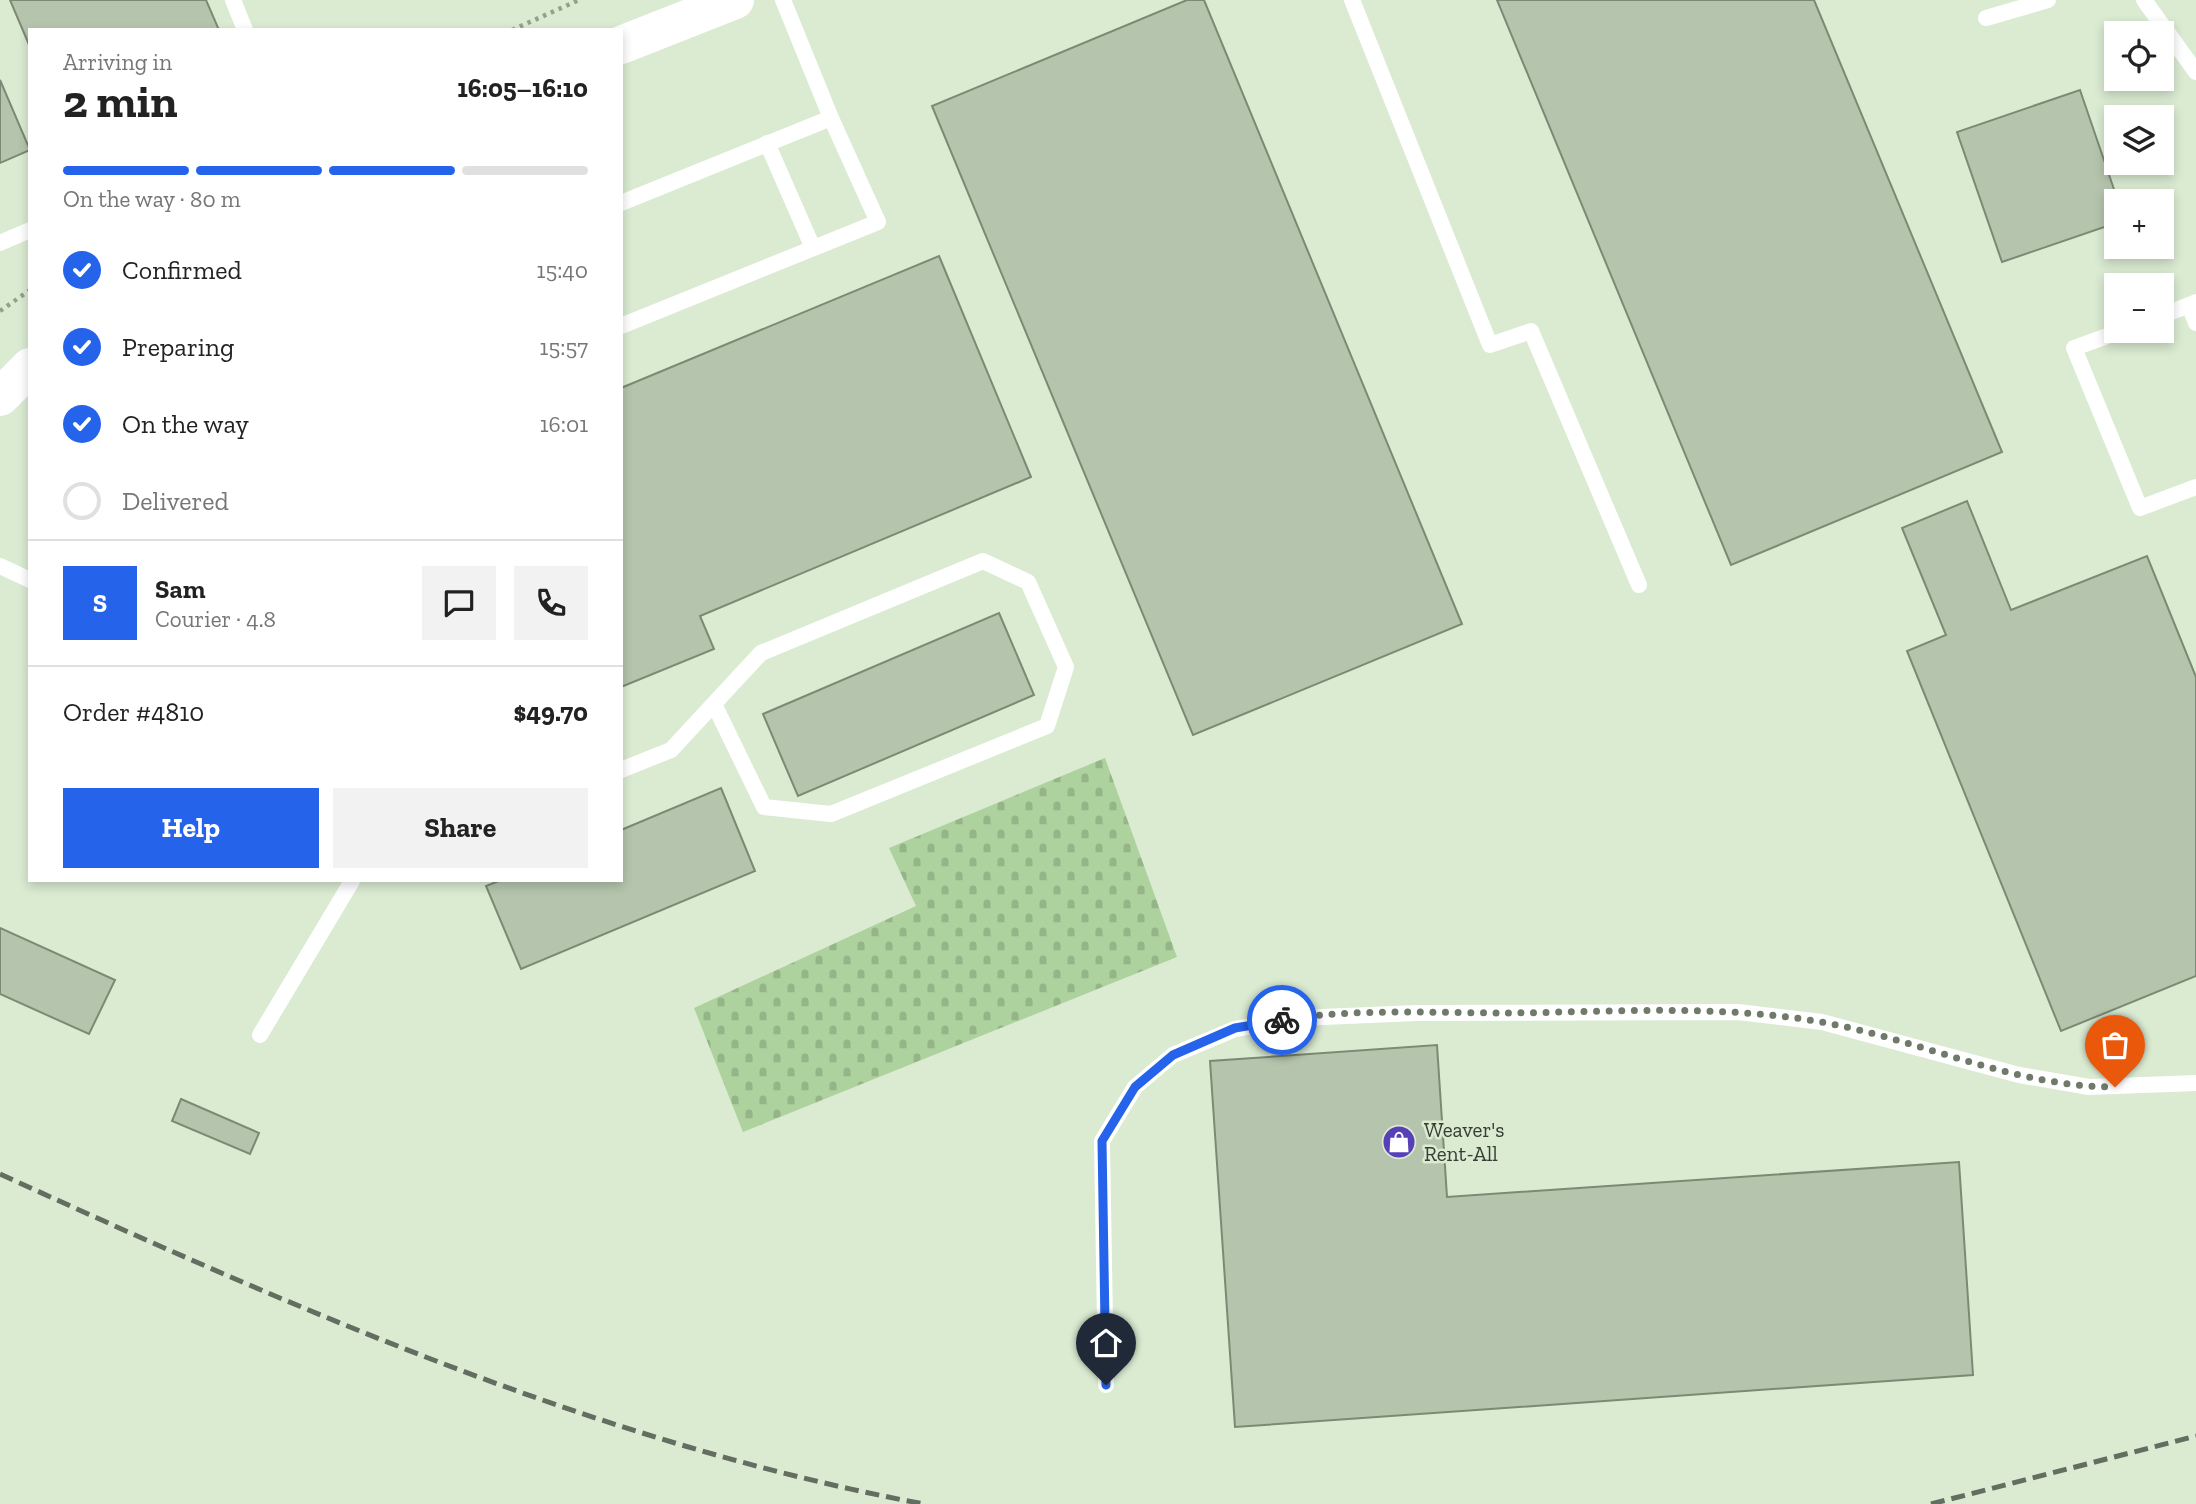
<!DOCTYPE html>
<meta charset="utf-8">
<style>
body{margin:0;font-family:"Zilla Slab",serif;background:#f2f2f2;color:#222;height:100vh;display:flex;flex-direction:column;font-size:26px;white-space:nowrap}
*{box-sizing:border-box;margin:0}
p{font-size:23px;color:#767676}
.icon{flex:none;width:38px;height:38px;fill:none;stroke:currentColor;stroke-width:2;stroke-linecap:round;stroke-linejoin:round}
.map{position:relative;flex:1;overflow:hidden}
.drawer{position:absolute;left:28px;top:28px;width:595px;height:854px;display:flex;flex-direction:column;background:#fff;border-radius:0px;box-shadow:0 4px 10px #0003}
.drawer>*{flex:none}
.tools{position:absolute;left:2104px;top:21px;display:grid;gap:14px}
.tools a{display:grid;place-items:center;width:70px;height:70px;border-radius:0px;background:#fff;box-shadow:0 4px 10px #0003;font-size:35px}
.pin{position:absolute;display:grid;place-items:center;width:60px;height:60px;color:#fff;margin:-72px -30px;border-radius:50% 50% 50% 0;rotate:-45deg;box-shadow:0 0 7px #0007}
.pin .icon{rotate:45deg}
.courier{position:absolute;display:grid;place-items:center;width:70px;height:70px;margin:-35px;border:5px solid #2563eb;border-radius:50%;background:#fff;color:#222;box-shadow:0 2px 9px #0007}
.headline em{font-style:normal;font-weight:800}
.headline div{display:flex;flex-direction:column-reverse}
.headline{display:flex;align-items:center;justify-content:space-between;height:119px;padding:0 35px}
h1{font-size:46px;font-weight:800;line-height:52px}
.bar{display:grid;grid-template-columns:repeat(4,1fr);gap:10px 7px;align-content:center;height:84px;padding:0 35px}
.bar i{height:9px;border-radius:5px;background:#e0e0e0}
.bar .on{background:#2563eb}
.bar p{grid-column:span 4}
.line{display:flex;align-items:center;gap:18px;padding:0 35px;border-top:2px solid #e0e0e0}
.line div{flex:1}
.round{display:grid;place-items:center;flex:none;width:74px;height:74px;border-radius:0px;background:#f2f2f2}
ol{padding:0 35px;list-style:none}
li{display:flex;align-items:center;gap:21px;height:77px}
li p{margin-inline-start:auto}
li .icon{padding:7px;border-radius:50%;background:#2563eb;color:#fff;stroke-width:4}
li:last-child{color:#767676}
li i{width:38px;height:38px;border:4px solid #e0e0e0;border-radius:50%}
.action{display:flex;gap:14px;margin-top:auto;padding:14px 35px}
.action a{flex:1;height:80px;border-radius:0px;background:#2563eb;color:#fff;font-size:28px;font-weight:800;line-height:80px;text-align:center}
.action a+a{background:#f2f2f2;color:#222}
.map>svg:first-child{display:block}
.cemetery{fill:url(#cemetery-stones)}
.building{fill:#b5c5ad;stroke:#7b8a74;stroke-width:2}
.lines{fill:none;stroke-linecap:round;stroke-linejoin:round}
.path{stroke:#94a08e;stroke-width:4.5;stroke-dasharray:3.5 5;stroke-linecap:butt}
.lane{stroke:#fff;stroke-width:16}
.secondary{stroke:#fff;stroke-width:38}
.rail{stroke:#646e60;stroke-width:5;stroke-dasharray:14 7;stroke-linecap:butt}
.done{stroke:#6f7a6b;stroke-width:7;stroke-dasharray:0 12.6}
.route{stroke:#2563eb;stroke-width:9}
.labels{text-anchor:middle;stroke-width:5;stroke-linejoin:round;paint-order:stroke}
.poi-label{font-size:21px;fill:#363d33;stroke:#daebd2;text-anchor:start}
</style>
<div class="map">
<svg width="2196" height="1504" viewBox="0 0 2196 1504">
<defs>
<pattern id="cemetery-stones" width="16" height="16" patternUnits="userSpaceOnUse" patternTransform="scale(1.75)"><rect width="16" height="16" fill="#add29d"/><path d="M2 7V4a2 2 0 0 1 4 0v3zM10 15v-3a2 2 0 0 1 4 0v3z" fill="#95b588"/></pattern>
</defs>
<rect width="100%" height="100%" fill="#daebd2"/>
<path class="cemetery" d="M1105 758 1177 957 743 1132 694 1008 916 906 889 848Z"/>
<path class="building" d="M10 0H206L219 30H30V47Z
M1187 0H1204L1462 624 1193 735 932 106Z
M1497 0H1814L2002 452 1731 565Z
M0 80 30 150 0 163Z
M2080 90 2118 201 2116 223 2002 262 1957 132Z
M939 256 1031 477 700 616 714 649 621 687V388Z
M1967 501 2011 610 2147 556 2196 677V976L2061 1031 1907 651 1946 635 1902 528Z
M999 613 1034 695 798 796 763 714Z
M721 788 755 871 521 969 486 886 501 880H621V830Z
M0 928 115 980 89 1034 0 994Z
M1437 1045 1447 1197 1959 1162 1973 1375 1235 1427 1210 1061Z
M181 1099 259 1133 250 1154 172 1121Z"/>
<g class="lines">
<path class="path" d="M512 30 579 0
M0 311 30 290"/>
<path class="lane" d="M233 0 245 30
M1352 0 1490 345 1531 331 1639 585
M2144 0 2196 72
M1986 18 2048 0
M767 143 813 248
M621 203 831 118 783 0
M0 243 30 230
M2196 302 2189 305 2196 323
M2161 316 2189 305
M621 326 878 222 831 118
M2121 331 2074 348 2140 508 2196 487
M0 566 30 580
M621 770 671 750 761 653 983 561 1028 582 1066 667 1047 726 831 814 764 807 714 704
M260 1035 352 881
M1106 1385 1102 1141 1135 1087 1173 1055 1235 1029 1299 1018 1417 1013 1738 1012 1822 1022 2019 1075 2089 1087 2196 1083"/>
<path class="secondary" d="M621 45 735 0
M0 397 30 367"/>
<path class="rail" d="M0 1174C296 1309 602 1444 924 1504
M1931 1504 2196 1436"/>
</g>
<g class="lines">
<path class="done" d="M1282 1020C1354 1008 1436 1013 1509 1013 1612 1012 1719 1004 1821 1022 1919 1039 2013 1087 2115 1087"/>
<path class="route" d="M1106 1385 1102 1141 1135 1087 1173 1055 1235 1028 1282 1020"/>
</g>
<defs>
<symbol id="shop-disc" viewBox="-11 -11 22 22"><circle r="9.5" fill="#5740b8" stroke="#daebd2"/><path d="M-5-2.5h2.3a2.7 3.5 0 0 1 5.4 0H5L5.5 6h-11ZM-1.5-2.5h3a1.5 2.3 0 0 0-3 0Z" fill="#fff"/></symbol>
</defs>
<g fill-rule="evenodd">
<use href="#shop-disc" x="1380" y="1123" width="38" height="38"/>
</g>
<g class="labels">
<g class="poi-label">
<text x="1424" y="1137">Weaver's<tspan x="1424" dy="24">Rent-All</tspan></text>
</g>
</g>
</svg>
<div class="tools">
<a><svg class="icon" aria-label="locate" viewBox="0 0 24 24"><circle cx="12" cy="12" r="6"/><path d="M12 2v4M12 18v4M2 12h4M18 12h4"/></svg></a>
<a><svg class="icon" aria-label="layers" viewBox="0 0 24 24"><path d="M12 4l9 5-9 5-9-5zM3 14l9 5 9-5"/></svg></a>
<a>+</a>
<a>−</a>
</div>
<div class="pin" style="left:2115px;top:1087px;background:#ea580c"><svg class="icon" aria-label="bag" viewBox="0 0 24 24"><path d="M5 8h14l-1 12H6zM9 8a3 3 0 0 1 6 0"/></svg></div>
<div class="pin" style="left:1106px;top:1385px;background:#1f2937"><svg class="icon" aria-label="home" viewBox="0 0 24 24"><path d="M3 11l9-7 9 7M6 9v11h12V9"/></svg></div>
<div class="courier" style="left:1282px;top:1020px"><svg class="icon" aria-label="bike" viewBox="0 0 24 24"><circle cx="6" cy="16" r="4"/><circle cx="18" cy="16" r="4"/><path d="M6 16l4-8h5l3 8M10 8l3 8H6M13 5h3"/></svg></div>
<section class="drawer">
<div class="headline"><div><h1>2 min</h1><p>Arriving in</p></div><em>16:05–16:10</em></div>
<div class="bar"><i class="on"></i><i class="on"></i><i class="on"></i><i></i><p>On the way · 80 m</p></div>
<ol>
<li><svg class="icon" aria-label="check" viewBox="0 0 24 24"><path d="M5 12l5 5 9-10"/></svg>Confirmed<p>15:40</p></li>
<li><svg class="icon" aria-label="check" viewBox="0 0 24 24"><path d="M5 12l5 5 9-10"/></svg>Preparing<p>15:57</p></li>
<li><svg class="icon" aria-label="check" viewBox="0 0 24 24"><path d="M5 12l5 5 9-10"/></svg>On the way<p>16:01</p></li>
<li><i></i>Delivered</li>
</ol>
<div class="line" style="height:126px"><b class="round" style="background:#2563eb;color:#fff">S</b><div><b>Sam</b><p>Courier · 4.8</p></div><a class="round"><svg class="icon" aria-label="chat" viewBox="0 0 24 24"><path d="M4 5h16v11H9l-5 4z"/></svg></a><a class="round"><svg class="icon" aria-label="phone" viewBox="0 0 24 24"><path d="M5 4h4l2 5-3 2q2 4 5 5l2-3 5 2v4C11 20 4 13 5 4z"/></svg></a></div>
<div class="line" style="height:91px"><div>Order #4810</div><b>$49.70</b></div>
<div class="action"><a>Help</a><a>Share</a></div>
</section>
</div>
